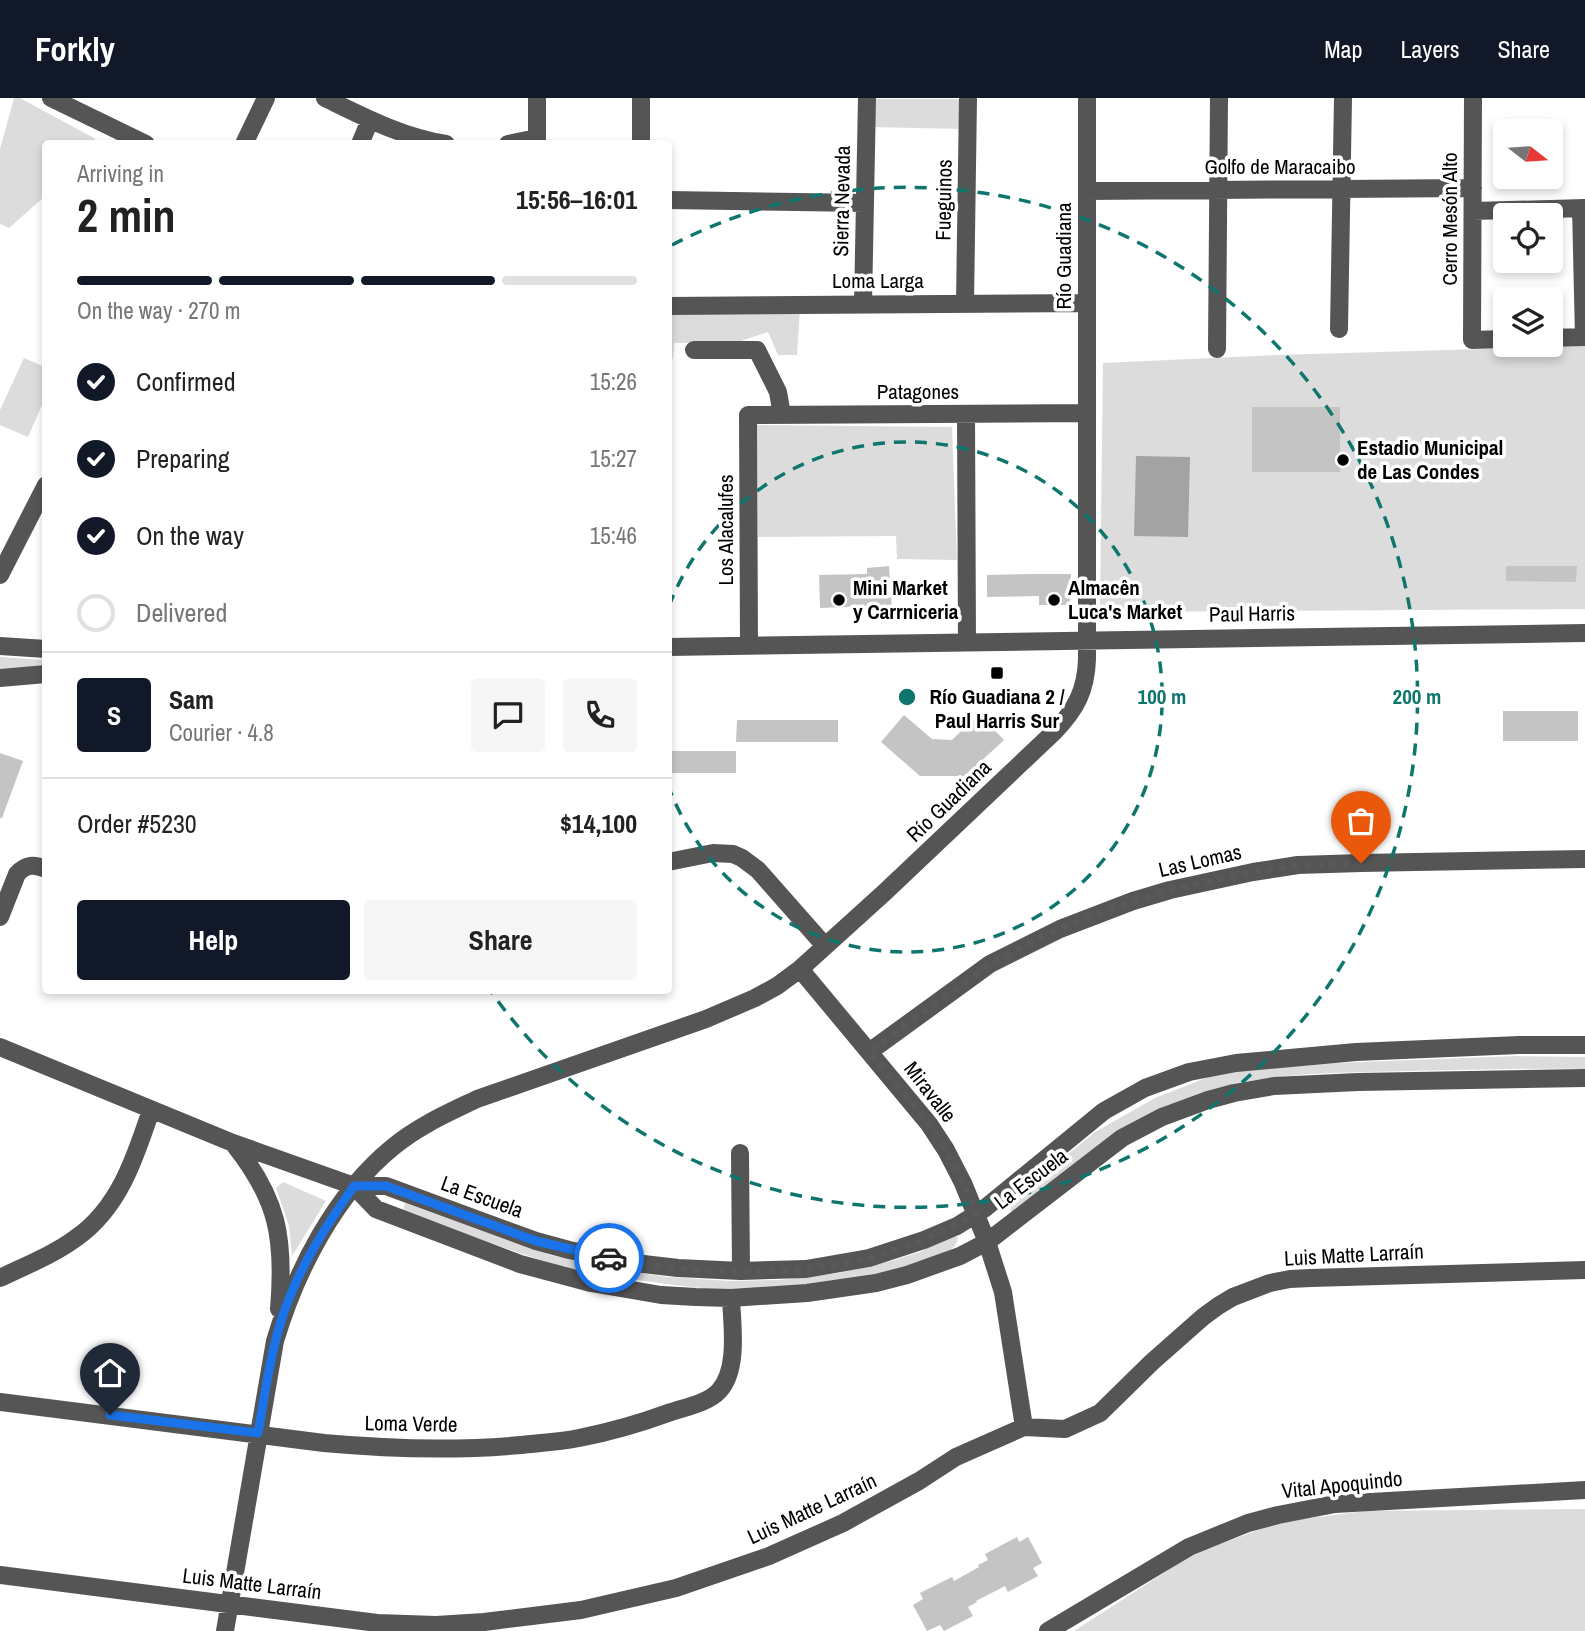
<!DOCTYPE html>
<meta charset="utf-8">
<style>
body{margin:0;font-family:"Archivo Narrow",sans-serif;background:#f6f6f6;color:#222;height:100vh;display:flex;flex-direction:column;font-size:26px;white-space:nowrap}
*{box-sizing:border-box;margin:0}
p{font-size:23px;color:#767676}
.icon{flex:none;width:38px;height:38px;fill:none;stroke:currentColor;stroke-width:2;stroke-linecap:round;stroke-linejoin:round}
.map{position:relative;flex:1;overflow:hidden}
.side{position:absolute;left:42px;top:42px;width:630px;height:854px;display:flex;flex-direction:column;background:#fff;border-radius:7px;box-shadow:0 4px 10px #0003}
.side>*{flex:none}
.needle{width:46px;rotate:107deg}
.controls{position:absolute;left:1493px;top:21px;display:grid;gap:14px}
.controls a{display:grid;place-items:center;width:70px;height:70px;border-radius:7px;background:#fff;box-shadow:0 4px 10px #0003;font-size:35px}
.pin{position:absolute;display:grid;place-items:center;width:60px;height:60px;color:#fff;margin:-72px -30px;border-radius:50% 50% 50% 0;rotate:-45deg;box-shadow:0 0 7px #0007}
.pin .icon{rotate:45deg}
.courier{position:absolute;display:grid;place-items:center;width:70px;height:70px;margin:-35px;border:5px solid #1a73e8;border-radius:50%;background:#fff;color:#222;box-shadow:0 2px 9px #0007}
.headline em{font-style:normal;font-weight:800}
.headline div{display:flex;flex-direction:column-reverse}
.headline{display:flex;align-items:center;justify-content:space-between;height:119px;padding:0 35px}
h1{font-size:46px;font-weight:800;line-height:52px}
.bar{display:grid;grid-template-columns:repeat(4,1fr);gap:10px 7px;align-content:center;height:84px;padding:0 35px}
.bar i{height:9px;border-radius:5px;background:#e0e0e0}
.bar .selected{background:#111827}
.bar p{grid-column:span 4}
.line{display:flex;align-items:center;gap:18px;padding:0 35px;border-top:2px solid #e0e0e0}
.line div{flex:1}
.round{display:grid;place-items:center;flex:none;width:74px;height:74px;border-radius:7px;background:#f6f6f6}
ol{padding:0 35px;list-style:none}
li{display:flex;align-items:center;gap:21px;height:77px}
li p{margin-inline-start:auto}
li .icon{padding:7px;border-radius:50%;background:#111827;color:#fff;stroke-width:4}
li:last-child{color:#767676}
li i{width:38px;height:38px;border:4px solid #e0e0e0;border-radius:50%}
.cta{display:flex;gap:14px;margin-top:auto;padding:14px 35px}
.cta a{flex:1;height:80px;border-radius:7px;background:#111827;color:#fff;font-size:28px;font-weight:800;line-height:80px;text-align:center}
.cta a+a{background:#f6f6f6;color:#222}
header{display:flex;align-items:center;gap:42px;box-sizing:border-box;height:98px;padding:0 35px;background:#111827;color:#fff}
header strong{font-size:33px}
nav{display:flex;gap:38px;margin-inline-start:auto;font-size:24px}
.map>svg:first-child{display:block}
.green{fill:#dcdcdc}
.water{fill:#a3a3a3}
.building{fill:#c4c4c4}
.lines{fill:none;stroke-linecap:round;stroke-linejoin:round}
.minor{stroke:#555;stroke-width:18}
.done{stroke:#595959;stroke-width:7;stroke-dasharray:0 12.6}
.route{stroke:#1a73e8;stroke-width:9}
.ring{fill:none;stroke:#0f766e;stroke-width:3.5;stroke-dasharray:12 9}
.poi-dot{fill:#000;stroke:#fff;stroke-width:2.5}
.labels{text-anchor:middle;stroke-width:7;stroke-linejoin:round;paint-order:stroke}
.street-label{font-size:21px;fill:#000;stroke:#fff}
.poi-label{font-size:21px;font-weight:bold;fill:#000;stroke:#fff;text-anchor:start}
.centre{fill:#0f766e;stroke:#fff;stroke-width:3.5}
.ring-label{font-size:21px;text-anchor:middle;font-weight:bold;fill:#0f766e;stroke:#fff;stroke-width:7;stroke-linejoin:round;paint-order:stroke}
</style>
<header>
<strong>Forkly</strong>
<nav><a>Map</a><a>Layers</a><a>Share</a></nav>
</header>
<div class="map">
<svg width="1585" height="1533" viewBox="0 0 1585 1533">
<rect width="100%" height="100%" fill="#fff"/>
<path class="green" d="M14 0H20L94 40 98 45 46 46 45 98 9 130 0 126V51Z
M871 1H963L962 31 870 29Z
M800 212 797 257H778L768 234 738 244 674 245 673 261H669V213Z
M1585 248V511L1110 514 1100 507 1103 265 1276 257Z
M24 260 45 269V300L28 339 0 327V312Z
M757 327 952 329 957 462 897 461 896 438 758 439Z
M0 559 45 562V570L0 573Z
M1515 958 1585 959V971C1527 970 1468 972 1410 973 1333 975 1251 973 1179 1003 1118 1028 1065 1076 1012 1115L1010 1112 1011 1106 1037 1082 1095 1034 1155 1000 1216 976 1285 967Z
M283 1084 326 1103 292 1158 289 1128 276 1090Z
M405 1105 550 1157 612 1171 668 1179 729 1183 780 1182 839 1175 891 1163 920 1154 952 1138 958 1139C958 1158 917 1166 902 1170 857 1181 811 1189 765 1191 722 1194 679 1188 637 1182 613 1179 587 1176 564 1169 509 1153 456 1132 403 1113Z
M1585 1411V1533H1074L1193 1456 1280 1424 1365 1413Z"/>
<path class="water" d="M1136 358 1190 359 1188 439 1134 438Z"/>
<path class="building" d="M1252 309H1340V374H1252Z
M889 468 892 510 870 511V508L820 510 819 477 867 476V470Z
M1506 468H1577L1576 484 1506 483Z
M1031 476H1071L1070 507H1039V498L987 499V477Z
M1503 613H1578V643H1503Z
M979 616 1004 642 965 678H920L881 644 904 617 932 641 952 642Z
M737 622H838V644H736Z
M668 653H736V675H668Z
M0 655 23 663 2 720H0Z
M1017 1439 1019 1444 1028 1439 1042 1465 1033 1470 1038 1478 1008 1494 1005 1488 976 1503 977 1504 968 1509 973 1518 944 1533 940 1527 927 1533 913 1507 923 1501 920 1495 952 1479 954 1483 979 1469 978 1467 988 1462 985 1456Z"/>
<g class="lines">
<path class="minor" d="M51 0 146 46
M325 0C364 19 402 39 446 46
M537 0V46
M641 0V46
M1473 0 1472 242 1505 241
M244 46 266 0
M360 46 370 22
M508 46 537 40
M1087 93 1473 90
M668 102 865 105
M1581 110 1584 239
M1473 113 1585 110
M965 205 968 0
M863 206 867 0
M668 208 1087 205
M1339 231 1343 0
M1550 240 1585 239
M1217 251 1219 0
M694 252H757L778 294 782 317
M966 316 967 544
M0 477 46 387
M749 547 748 317 1087 315
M0 548 46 551
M668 549 1585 535
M0 580 46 576
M668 764 713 755 733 756 742 760 758 772 825 848
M0 819 17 776C26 766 34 766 46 771
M800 871 929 1026 946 1052 963 1085 987 1144 1003 1194 1024 1329
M0 949 233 1045 354 1088H386L536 1143 569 1152 626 1164 678 1170 741 1173 806 1171 869 1160 924 1142 957 1128 984 1111 1104 1013 1145 990 1189 974 1236 965 1356 954 1519 947H1585
M869 954 990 866 1060 831 1133 803 1170 792 1253 774 1298 767 1361 765 1585 761
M233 1045C278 1101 285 1140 279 1211
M740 1055 741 1173
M354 1088 376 1111 520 1166 591 1185 661 1197 696 1199 731 1200 807 1195 876 1185 907 1177 960 1158 987 1144 1122 1040 1162 1019 1208 1002 1234 995 1274 988 1358 984 1585 980
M0 1180C25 1168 53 1157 76 1140 119 1110 135 1060 151 1012
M0 1304 324 1345C390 1351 455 1353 521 1347 540 1345 560 1344 579 1340 610 1334 641 1325 671 1314 686 1309 708 1305 719 1293 739 1271 732 1227 731 1200
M0 1477 377 1525 436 1527 484 1524 581 1512 676 1490 769 1458 843 1425 919 1383 956 1359 1024 1329 1065 1331 1100 1315 1152 1264 1203 1219 1218 1208 1233 1199 1270 1185 1290 1181 1311 1180 1585 1172
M225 1533 275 1243C296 1173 335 1096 393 1049 418 1028 448 1015 477 1001L706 921 755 900 777 888 800 871 885 794 1054 634C1076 611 1086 593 1087 561V0
M1048 1533 1189 1449 1248 1425 1278 1417 1335 1406 1585 1392"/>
</g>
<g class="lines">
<path class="done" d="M609 1160C691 1177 785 1179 867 1161 877 1158 887 1154 898 1151 925 1141 951 1131 976 1116 963 1085 949 1053 928 1025 910 1001 888 978 869 954L990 866 1042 839 1096 816 1170 792 1253 774 1298 767 1361 765"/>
<path class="route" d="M110 1317 258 1335C265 1297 270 1257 282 1220 298 1171 325 1129 354 1088H386L536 1143 609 1160"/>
</g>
<g class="ring">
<path d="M669 508A255 255 0 1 1 669 690"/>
<path d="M672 147A510 510 0 1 1 492 895"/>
</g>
<g class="poi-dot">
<circle cx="1343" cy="362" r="7"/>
<circle cx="839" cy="502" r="7"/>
<circle cx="1054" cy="502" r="7"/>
<rect x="990" y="568" width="14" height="14" rx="3.5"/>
</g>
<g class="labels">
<g class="street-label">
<text x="1280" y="76">Golfo de Maracaibo</text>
<text transform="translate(944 102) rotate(-89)" y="7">Fueguinos</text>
<text transform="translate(842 103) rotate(-89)" y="7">Sierra Nevada</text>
<text transform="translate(1450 121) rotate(-90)" y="7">Cerro Mesón Alto</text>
<text transform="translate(1064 158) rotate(-90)" y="7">Río Guadiana</text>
<text x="878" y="190">Loma Larga</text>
<text x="918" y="301">Patagones</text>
<text transform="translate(726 432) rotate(-90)" y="7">Los Alacalufes</text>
<text transform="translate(1252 516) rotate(-1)" y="7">Paul Harris</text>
<text transform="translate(949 703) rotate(-44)" y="7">Río Guadiana</text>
<text transform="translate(1200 763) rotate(-13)" y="7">Las Lomas</text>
<text transform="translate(930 994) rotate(52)" y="7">Miravalle</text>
<text transform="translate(1031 1081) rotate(-37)" y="7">La Escuela</text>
<text transform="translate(482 1099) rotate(20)" y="7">La Escuela</text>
<text transform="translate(1354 1157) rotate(-3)" y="7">Luis Matte Larraín</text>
<text transform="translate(411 1326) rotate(1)" y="7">Loma Verde</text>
<text transform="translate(1342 1387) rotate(-6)" y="7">Vital Apoquindo</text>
<text transform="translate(812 1411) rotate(-25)" y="7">Luis Matte Larraín</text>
<text transform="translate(252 1486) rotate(7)" y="7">Luis Matte Larraín</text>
</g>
<g class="poi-label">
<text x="1357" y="357">Estadio Municipal<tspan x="1357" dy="24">de Las Condes</tspan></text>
<text x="853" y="497">Mini Market<tspan x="853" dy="24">y Carrniceria</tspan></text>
<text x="1068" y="497">Almacên<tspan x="1068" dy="24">Luca's Market</tspan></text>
<text x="997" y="606" text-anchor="middle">Río Guadiana 2 /<tspan x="997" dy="24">Paul Harris Sur</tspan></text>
</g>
</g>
<circle cx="907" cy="599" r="10" class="centre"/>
<g class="ring-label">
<text x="1162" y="606">100 m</text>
<text x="1417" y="606">200 m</text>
</g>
</svg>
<div class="controls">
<a><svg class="needle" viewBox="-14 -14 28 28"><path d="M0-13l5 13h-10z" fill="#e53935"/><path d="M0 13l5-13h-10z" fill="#767676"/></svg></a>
<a><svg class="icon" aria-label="locate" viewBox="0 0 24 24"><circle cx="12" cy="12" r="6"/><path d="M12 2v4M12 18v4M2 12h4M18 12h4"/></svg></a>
<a><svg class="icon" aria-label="layers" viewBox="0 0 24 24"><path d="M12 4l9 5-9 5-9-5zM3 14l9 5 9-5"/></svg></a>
</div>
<div class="pin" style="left:1361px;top:765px;background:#ea580c"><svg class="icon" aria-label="bag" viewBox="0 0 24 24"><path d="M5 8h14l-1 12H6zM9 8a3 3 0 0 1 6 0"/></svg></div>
<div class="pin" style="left:110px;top:1317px;background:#1f2937"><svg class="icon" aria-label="home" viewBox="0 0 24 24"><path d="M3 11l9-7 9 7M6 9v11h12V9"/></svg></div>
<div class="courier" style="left:609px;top:1160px"><svg class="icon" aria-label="car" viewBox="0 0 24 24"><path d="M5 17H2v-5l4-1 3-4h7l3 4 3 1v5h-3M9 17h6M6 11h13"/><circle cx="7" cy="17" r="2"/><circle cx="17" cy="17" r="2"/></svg></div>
<section class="side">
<div class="headline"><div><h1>2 min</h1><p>Arriving in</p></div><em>15:56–16:01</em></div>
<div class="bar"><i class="selected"></i><i class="selected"></i><i class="selected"></i><i></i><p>On the way · 270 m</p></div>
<ol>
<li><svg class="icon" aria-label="check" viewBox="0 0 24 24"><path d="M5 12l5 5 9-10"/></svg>Confirmed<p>15:26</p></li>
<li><svg class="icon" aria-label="check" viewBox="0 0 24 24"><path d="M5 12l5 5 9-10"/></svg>Preparing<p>15:27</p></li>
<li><svg class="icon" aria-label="check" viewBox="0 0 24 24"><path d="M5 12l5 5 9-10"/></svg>On the way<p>15:46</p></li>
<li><i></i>Delivered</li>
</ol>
<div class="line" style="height:126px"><b class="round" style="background:#111827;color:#fff">S</b><div><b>Sam</b><p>Courier · 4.8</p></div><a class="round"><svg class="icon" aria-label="chat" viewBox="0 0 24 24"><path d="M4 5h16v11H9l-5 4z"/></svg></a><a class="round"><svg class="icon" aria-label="phone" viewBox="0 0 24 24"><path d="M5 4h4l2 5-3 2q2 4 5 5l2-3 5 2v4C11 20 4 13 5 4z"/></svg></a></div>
<div class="line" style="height:91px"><div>Order #5230</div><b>$14,100</b></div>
<div class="cta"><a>Help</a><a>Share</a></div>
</section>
</div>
